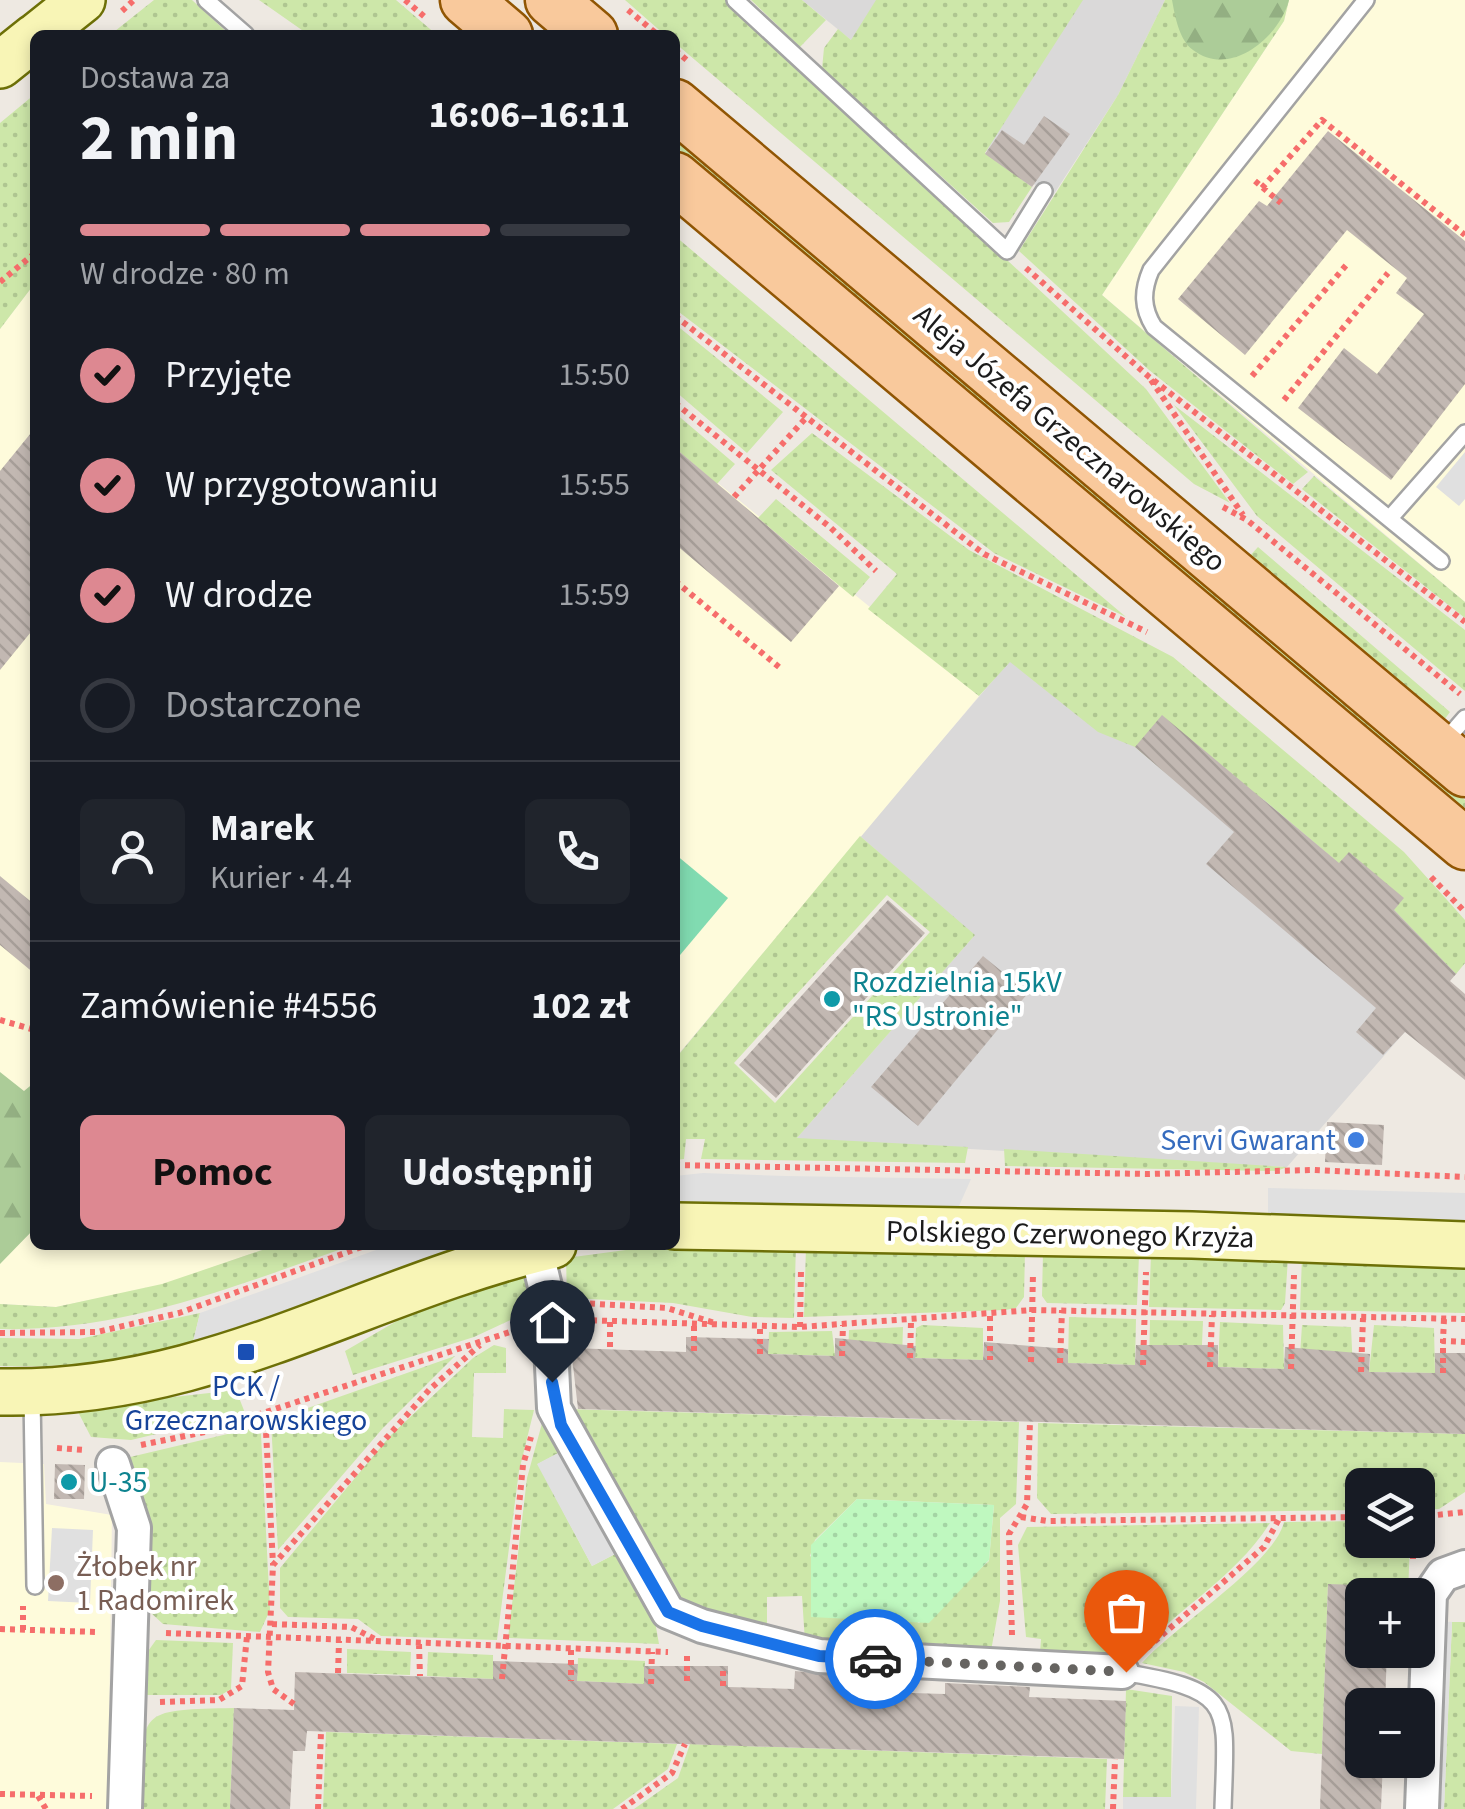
<!DOCTYPE html>
<html lang="pl">
<meta charset="utf-8">
<style>
body{margin:0;font-family:"Source Sans 3",sans-serif;background:#20242c;color:#f1f3f6;height:100vh;display:flex;flex-direction:column;font-size:38px;white-space:nowrap}
*{box-sizing:border-box;margin:0}
p{font-size:32px;color:#9ea1a6}
.icon{flex:none;width:55px;height:55px;fill:none;stroke:currentColor;stroke-width:2;stroke-linecap:round;stroke-linejoin:round}
.map{position:relative;flex:1;overflow:hidden}
.panel{position:absolute;left:30px;top:30px;width:650px;height:1220px;display:flex;flex-direction:column;background:#171b24;border-radius:15px;box-shadow:0 5px 15px #0003}
.panel>*{flex:none}
.tools{position:absolute;left:1345px;top:1468px;display:grid;gap:20px}
.tools a{display:grid;place-items:center;width:90px;height:90px;border-radius:15px;background:#171b24;box-shadow:0 5px 15px #0003;font-size:50px}
.pin{position:absolute;display:grid;place-items:center;width:85px;height:85px;color:#fff;margin:-102px -42px;border-radius:50% 50% 50% 0;rotate:-45deg;box-shadow:0 0 10px #0007}
.pin .icon{rotate:45deg}
.courier{position:absolute;display:grid;place-items:center;width:100px;height:100px;margin:-50px;border:8px solid #1a73e8;border-radius:50%;background:#fff;color:#222;box-shadow:0 2px 12px #0007}
.headline em{font-style:normal;font-weight:700}
.headline div{display:flex;flex-direction:column-reverse}
.headline{display:flex;align-items:center;justify-content:space-between;height:170px;padding:0 50px}
h1{font-size:65px;font-weight:700;line-height:75px}
.bar{display:grid;grid-template-columns:repeat(4,1fr);gap:15px 10px;align-content:center;height:120px;padding:0 50px}
.bar i{height:12px;border-radius:8px;background:#363941}
.bar .on{background:#dd8891}
.bar p{grid-column:span 4}
.line{display:flex;align-items:center;gap:25px;padding:0 50px;border-top:2px solid #363941}
.line div{flex:1}
.round{display:grid;place-items:center;flex:none;width:105px;height:105px;border-radius:15px;background:#20242c}
ol{padding:0 50px;list-style:none}
li{display:flex;align-items:center;gap:30px;height:110px}
li p{margin-inline-start:auto}
li .icon{padding:10px;border-radius:50%;background:#dd8891;color:#111;stroke-width:4}
li:last-child{color:#9ea1a6}
li i{width:55px;height:55px;border:5px solid #363941;border-radius:50%}
.primary-button{display:flex;gap:20px;margin-top:auto;padding:20px 50px}
.primary-button a{flex:1;height:115px;border-radius:15px;background:#dd8891;color:#111;font-size:40px;font-weight:700;line-height:115px;text-align:center}
.primary-button a+a{background:#20242c;color:#f1f3f6}
.map>svg:first-child{display:block}
.residential{fill:#dad9d9}
.education{fill:#fefbdb}
.grass{fill:url(#grass-dots);fill-rule:evenodd}
.forest{fill:url(#forest-firs)}
.park{fill:url(#park-dots)}
.pitch{fill:#81dbb1}
.parking{fill:#e0e0e0}
.building{fill:url(#building-back-hatch)}
.lines{fill:none;stroke-linecap:round;stroke-linejoin:round}
.lane-casing{stroke:#a3a3a3;stroke-width:20}
.street-casing{stroke:#a3a3a3;stroke-width:38}
.secondary-casing{stroke:#6d7007;stroke-width:50}
.primary-casing{stroke:#915604;stroke-width:55}
.path{stroke:#f66d6b;stroke-width:6;stroke-dasharray:5 5;stroke-linecap:butt}
.lane{stroke:#fff;stroke-width:15}
.street{stroke:#fff;stroke-width:32}
.secondary{stroke:#f8f5b6;stroke-width:45}
.primary{stroke:#f9c99c;stroke-width:50}
.done{stroke:#666461;stroke-width:10;stroke-dasharray:0 18}
.route{stroke:#1a73e8;stroke-width:12}
.culture-dot{fill:#0f9aa8;stroke:#fff;stroke-width:4}
.shop-dot{fill:#3f7fe0;stroke:#fff;stroke-width:4}
.transit-dot{fill:#1a4fb4;stroke:#fff;stroke-width:4}
.education-dot{fill:#8d6e63;stroke:#fff;stroke-width:4}
.labels{text-anchor:middle;stroke-width:8;stroke-linejoin:round;paint-order:stroke}
.street-label{font-size:30px;fill:#1c1c1c;stroke:#fff}
.culture-label{font-size:30px;fill:#0d838f;stroke:#fff;text-anchor:start}
.shop-label{font-size:30px;fill:#366cbe;stroke:#fff;text-anchor:end}
.transit-label{font-size:30px;fill:#164399;stroke:#fff}
.education-label{font-size:30px;fill:#785e54;stroke:#fff;text-anchor:start}
</style>
<div class="map">
<svg width="1465" height="1809" viewBox="0 0 1465 1809">
<defs>
<pattern id="grass-dots" width="8" height="8" patternUnits="userSpaceOnUse" patternTransform="scale(2.5)"><rect width="8" height="8" fill="#cde7a9"/><path d="M2 2h.1M6 6h.1" fill="none" stroke="#afc691" stroke-width="1.8" stroke-linecap="round"/></pattern>
<pattern id="forest-firs" width="22" height="20" patternUnits="userSpaceOnUse" patternTransform="scale(2.5)"><rect width="22" height="20" fill="#accc98"/><path d="M5 1l3.5 6h-7zM16 11l3.5 6h-7z" fill="#93af82"/></pattern>
<pattern id="park-dots" width="8" height="8" patternUnits="userSpaceOnUse" patternTransform="scale(2.5)"><rect width="8" height="8" fill="#bff8bf"/><path d="M2 2h.1M6 6h.1" fill="none" stroke="#a4d4a4" stroke-width="1.8" stroke-linecap="round"/></pattern>
<pattern id="building-back-hatch" width="6" height="6" patternUnits="userSpaceOnUse" patternTransform="scale(2.5)"><rect width="6" height="6" fill="#c2b8b2"/><path d="M-1 5l2 2M0 0l6 6M5-1l2 2" fill="none" stroke="#a69e98"/></pattern>
</defs>
<rect width="100%" height="100%" fill="#eee9e2"/>
<path class="residential" d="M802 0H1165L1118 95 1052 197 987 151Z
M1031 636 1166 679 1465 963 1287 1167 796 1139 974 936 860 836Z"/>
<path class="education" d="M1289 0H1465V602L1102 295 1284 21Z
M35 283V1245H276L159 1286 56 1307 0 1304V329Z
M675 448 979 696 675 1058Z
M0 1462 44 1464 46 1504 112 1515 108 1809H0Z"/>
<path class="grass" d="M154 0H192L230 35H110Z
M259 0H396L437 35H309Z
M625 0H727L1146 389 1230 503 1194 484 675 43V35H665Z
M751 0H802L826 20 800 47Z
M876 0H1083L985 153 1032 187 1009 222 993 223 822 69 824 48 838 29 851 40Z
M1165 0H1289L1284 21 1102 295 1308 472 1293 484 1149 370 1019 251 1118 95Z
M35 94V283L0 329V123Z
M675 131 1465 800V816L675 146Z
M675 236 1126 617 994 553 675 309Z
M675 324 783 412 747 453 675 391Z
M1174 405 1465 630V691L1257 516Z
M675 413 735 464 717 484 675 448Z
M812 433 969 550 1173 657 1404 852 1465 920V963L1456 974 1394 910 1263 799 1235 831 1135 747 1098 732 1010 662 979 696 868 609 897 574 771 470Z
M1314 476 1465 602V618L1302 489Z
M776 499 870 577 853 597 758 518Z
M1258 547 1450 712 1441 724 1247 559Z
M860 836 975 935 797 1138 968 1147 965 1163 701 1159 705 1139H686L684 1159 675 1160V1059ZM887 895 930 932 775 1103 734 1063Z
M1004 1149 1287 1167 1277 1171 1005 1166Z
M796 1244 794 1318 752 1317 673 1303 567 1298 566 1258 663 1245Z
M277 1245H353C237 1285 125 1332 0 1329V1304L56 1307 162 1284Z
M806 1246 1025 1251 1024 1297 1016 1308 1005 1310 804 1317Z
M1043 1252 1139 1255 1137 1305 1047 1303 1042 1296Z
M1151 1255 1288 1258 1285 1303 1281 1310 1149 1307Z
M1302 1257 1465 1262V1313L1300 1310Z
M523 1275 530 1284 532 1310 474 1337 353 1375 345 1351 421 1307Z
M200 1313 193 1342C129 1361 67 1368 0 1366V1338L79 1339Z
M1069 1317 1136 1319 1135 1365 1068 1363Z
M1150 1320 1203 1321 1201 1367 1149 1365Z
M1220 1322 1283 1325 1284 1369 1218 1367Z
M922 1325 983 1328V1360L915 1358 916 1328Z
M1302 1325 1351 1327 1353 1371 1299 1370Z
M1374 1325 1434 1328 1435 1373 1369 1372Z
M903 1327 902 1358 848 1356 849 1330Z
M832 1331 835 1356 768 1354 769 1332Z
M494 1345 506 1348V1373H474L472 1437 503 1438 504 1409 534 1410 519 1471 497 1640 381 1636 358 1619 288 1617 280 1608V1568L390 1436 473 1358Z
M455 1356 383 1428 278 1550 271 1421Z
M236 1390 245 1413 131 1440 91 1437 76 1408Z
M564 1409 1019 1422 1016 1504 1000 1518V1601L991 1651 805 1642 802 1596 767 1597V1627L728 1623 670 1596ZM857 1499 994 1505 989 1561 919 1623 810 1556 815 1540Z
M544 1416 564 1450 538 1464 592 1566 619 1552 653 1610 659 1644 508 1638 527 1478Z
M1038 1423 1465 1434V1492L1439 1509 1418 1510V1485H1362V1510L1051 1514 1037 1498Z
M257 1427 261 1434 270 1610 260 1632 163 1624 151 1613 149 1516 126 1458Z
M1362 1521V1540H1410L1408 1595H1389V1587L1328 1585 1322 1754 1291 1751 1204 1682 1184 1672 1142 1663C1175 1626 1274 1564 1284 1522Z
M1270 1523C1234 1580 1171 1612 1128 1663L1040 1653 1041 1639 1026 1637 1018 1545 1027 1527Z
M1452 1622H1465V1809H1444Z
M156 1640 233 1643 231 1689 221 1695H145L146 1654Z
M347 1649 411 1652 410 1675 347 1673Z
M428 1652 493 1655V1679L427 1676Z
M578 1658 645 1661 644 1684 577 1681Z
M1126 1689 1172 1696 1171 1798 1123 1797Z
M234 1708 230 1809H141C144 1710 132 1710 234 1708Z
M326 1732 677 1744 668 1769 613 1809H323Z
M690 1744 1107 1759 1105 1809H634L678 1778Z"/>
<path class="forest" d="M1172 0H1289C1280 36 1231 79 1193 50 1179 40 1175 16 1172 0Z
M0 1072 24 1091 35 1082V1228L0 1264Z"/>
<path class="park" d="M857 1499 994 1505 989 1560 929 1623 811 1617V1545Z"/>
<path class="pitch" d="M675 854 728 898 675 961Z"/>
<path class="parking" d="M1465 452V499L1459 506 1436 487Z
M703 1173 786 1176 971 1179 959 1206 675 1204V1176Z
M1268 1188 1465 1193V1220L1268 1214Z
M390 1245H474L311 1306 193 1342 200 1313Z
M564 1450 619 1552 592 1566 537 1464Z
M52 1528 93 1530 90 1603 48 1601Z
M1437 1621 1452 1622 1444 1809H1429Z
M1175 1706 1199 1707 1196 1809H1123V1797H1171Z"/>
<path class="building" d="M1044 116 1070 134 1032 187 985 154 1002 130 1024 145Z
M1328 131 1465 241V384L1391 480 1298 408 1344 348 1377 374 1424 314 1396 293 1407 278 1347 230 1245 355 1178 299 1259 201 1267 206Z
M35 428V627L0 670V471Z
M675 448 839 586 791 642 675 544Z
M1162 715 1339 863 1349 852 1404 898 1394 910 1456 974 1450 981 1465 994V1080L1405 1032 1383 1055 1356 1032 1376 1008 1206 864 1234 832 1135 747Z
M0 876 35 905V974L0 945Z
M888 900 925 933 776 1098 739 1065Z
M983 956 1028 993 918 1126 871 1087Z
M1327 1122 1384 1125 1382 1165 1325 1162Z
M686 1337 769 1339 768 1354 835 1356V1338L916 1346 915 1358 983 1360 984 1342 1068 1349V1363L1135 1365 1136 1345H1218V1367L1284 1369 1285 1347 1370 1354 1369 1372 1435 1373V1353H1465V1434L578 1409 571 1348 686 1352Z
M55 1464 85 1465 84 1499H54Z
M1328 1584 1389 1586 1388 1595H1362V1650H1387L1385 1705H1362V1760H1383L1381 1809H1320Z
M493 1661 578 1664 577 1681 644 1684V1666H728V1687L794 1689 795 1671 880 1679 879 1692 945 1694V1683L1030 1687 1029 1697 1126 1701 1124 1759 307 1731 305 1751H293L290 1809H230L234 1708 294 1710 295 1672 493 1679Z"/>
<g class="lines">
<defs>
<path id="lane" d="M206 0 246 35
M735 0 1007 251 1044 191
M1366 0 1151 270C1142 291 1142 308 1154 327L1441 561
M1390 518 1465 433
M1444 742 1465 718
M32 1395 35 1586
M1122 1672C1237 1691 1226 1704 1223 1809"/>
<path id="street" d="M536 1249 549 1303 554 1408 668 1612 702 1626 819 1656 1122 1672
M113 1464 134 1528 125 1809
M1422 1809 1430 1594 1443 1575 1465 1567"/>
<path id="secondary" d="M38 35 82 0
M0 65 35 37
M675 1226 1192 1235 1465 1245
M0 1392C210 1396 360 1291 553 1245"/>
<path id="primary" d="M466 0 507 35
M551 0 592 35
M675 105 1465 771
M675 178 1465 844"/>
</defs>
<use href="#lane" class="lane-casing"/>
<use href="#street" class="street-casing"/>
<use href="#secondary" class="secondary-casing"/>
<use href="#primary" class="primary-casing"/>
<path class="path" d="M405 0 426 18
M628 10 658 35
M122 11 134 0
M675 50 689 62
M1255 181 1281 203
M1262 188 1322 120 1465 235
M1026 268 1148 376 1465 622
M0 282 35 253
M675 316 984 554 1147 632
M1252 376 1348 263
M1151 380 1243 515
M1284 400 1388 273
M675 403 831 528 876 571
M734 497 805 419
M1223 507 1247 520 1460 694
M675 581 779 667
M1431 877 1465 912
M0 1020 35 1030
M675 1165 1147 1174 1313 1170 1465 1177
M580 1303 667 1308 715 1323
M990 1316V1360
M1444 1319 1443 1341 1465 1342
M582 1320 800 1327 1032 1310 1465 1319
M610 1322V1349
M694 1326V1352
M800 1327 801 1269
M0 1333 97 1332 179 1313 367 1245
M760 1354V1327
M842 1356 843 1325
M910 1358 911 1322
M1031 1362 1033 1273
M1060 1363 1062 1310
M1143 1365 1146 1272
M1210 1367 1212 1315
M1291 1369 1294 1275
M1361 1372 1363 1318
M1443 1373V1341
M265 1413 273 1564
M141 1445 205 1432 516 1330
M57 1448 84 1450
M1021 1517 1047 1521 1362 1517
M1418 1517 1465 1512
M1431 1546V1517
M1413 1559V1540
M272 1624 351 1627 377 1640
M0 1629 98 1632
M23 1630V1606
M166 1633 668 1652
M1012 1635 1009 1534 1027 1504 1030 1422
M419 1644 420 1676
M1147 1648 1264 1547 1280 1517
M571 1650V1681
M687 1656V1685
M338 1673 339 1641
M502 1679 523 1465 531 1437
M651 1684 652 1652
M723 1686V1667
M160 1702 219 1700 242 1686 247 1636
M294 1704 273 1689 268 1672 273 1565 430 1389 480 1345
M0 1794 92 1796
M38 1796 46 1809
M318 1809 321 1732
M622 1809 672 1773 685 1744
M1113 1809 1115 1759"/>
<use href="#lane" class="lane"/>
<use href="#street" class="street"/>
<use href="#secondary" class="secondary"/>
<use href="#primary" class="primary"/>
</g>
<g class="lines">
<path class="done" d="M875 1659 1126 1672"/>
<path class="route" d="M552 1382 561 1425 668 1612 702 1626 819 1656 875 1659"/>
</g>
<g class="culture-dot">
<circle cx="832" cy="999" r="10"/>
<circle cx="69" cy="1482" r="10"/>
</g>
<circle class="shop-dot" cx="1356" cy="1140" r="10"/>
<rect class="transit-dot" x="236" y="1342" width="20" height="20" rx="5"/>
<circle class="education-dot" cx="56" cy="1583" r="10"/>
<g class="labels">
<g class="street-label">
<text transform="translate(1070 438) rotate(40)" y="10">Aleja Józefa Grzecznarowskiego</text>
<text transform="translate(1070 1234) rotate(1)" y="10">Polskiego Czerwonego Krzyża</text>
</g>
<g class="culture-label">
<text x="852" y="992">Rozdzielnia 15kV<tspan x="852" dy="34">"RS Ustronie"</tspan></text>
<text x="89" y="1492">U-35</text>
</g>
<g class="shop-label">
<text x="1336" y="1150">Servi Gwarant</text>
</g>
<g class="transit-label">
<text x="246" y="1396">PCK /<tspan x="246" dy="34">Grzecznarowskiego</tspan></text>
</g>
<g class="education-label">
<text x="76" y="1576">Żłobek nr<tspan x="76" dy="34">1 Radomirek</tspan></text>
</g>
</g>
</svg>
<div class="tools">
<a><svg class="icon" aria-label="layers" viewBox="0 0 24 24"><path d="M12 4l9 5-9 5-9-5zM3 14l9 5 9-5"/></svg></a>
<a>+</a>
<a>−</a>
</div>
<div class="pin" style="left:1126px;top:1672px;background:#ea580c"><svg class="icon" aria-label="bag" viewBox="0 0 24 24"><path d="M5 8h14l-1 12H6zM9 8a3 3 0 0 1 6 0"/></svg></div>
<div class="pin" style="left:552px;top:1382px;background:#1f2937"><svg class="icon" aria-label="home" viewBox="0 0 24 24"><path d="M3 11l9-7 9 7M6 9v11h12V9"/></svg></div>
<div class="courier" style="left:875px;top:1659px"><svg class="icon" aria-label="car" viewBox="0 0 24 24"><path d="M5 17H2v-5l4-1 3-4h7l3 4 3 1v5h-3M9 17h6M6 11h13"/><circle cx="7" cy="17" r="2"/><circle cx="17" cy="17" r="2"/></svg></div>
<section class="panel">
<div class="headline"><div><h1>2 min</h1><p>Dostawa za</p></div><em>16:06–16:11</em></div>
<div class="bar"><i class="on"></i><i class="on"></i><i class="on"></i><i></i><p>W drodze · 80 m</p></div>
<ol>
<li><svg class="icon" aria-label="check" viewBox="0 0 24 24"><path d="M5 12l5 5 9-10"/></svg>Przyjęte<p>15:50</p></li>
<li><svg class="icon" aria-label="check" viewBox="0 0 24 24"><path d="M5 12l5 5 9-10"/></svg>W przygotowaniu<p>15:55</p></li>
<li><svg class="icon" aria-label="check" viewBox="0 0 24 24"><path d="M5 12l5 5 9-10"/></svg>W drodze<p>15:59</p></li>
<li><i></i>Dostarczone</li>
</ol>
<div class="line" style="height:180px"><a class="round"><svg class="icon" aria-label="person" viewBox="0 0 24 24"><circle cx="12" cy="8" r="4"/><path d="M4 21q1-7 8-7t8 7"/></svg></a><div><b>Marek</b><p>Kurier · 4.4</p></div><a class="round"><svg class="icon" aria-label="phone" viewBox="0 0 24 24"><path d="M5 4h4l2 5-3 2q2 4 5 5l2-3 5 2v4C11 20 4 13 5 4z"/></svg></a></div>
<div class="line" style="height:130px"><div>Zamówienie #4556</div><b>102 zł</b></div>
<div class="primary-button"><a>Pomoc</a><a>Udostępnij</a></div>
</section>
</div>
